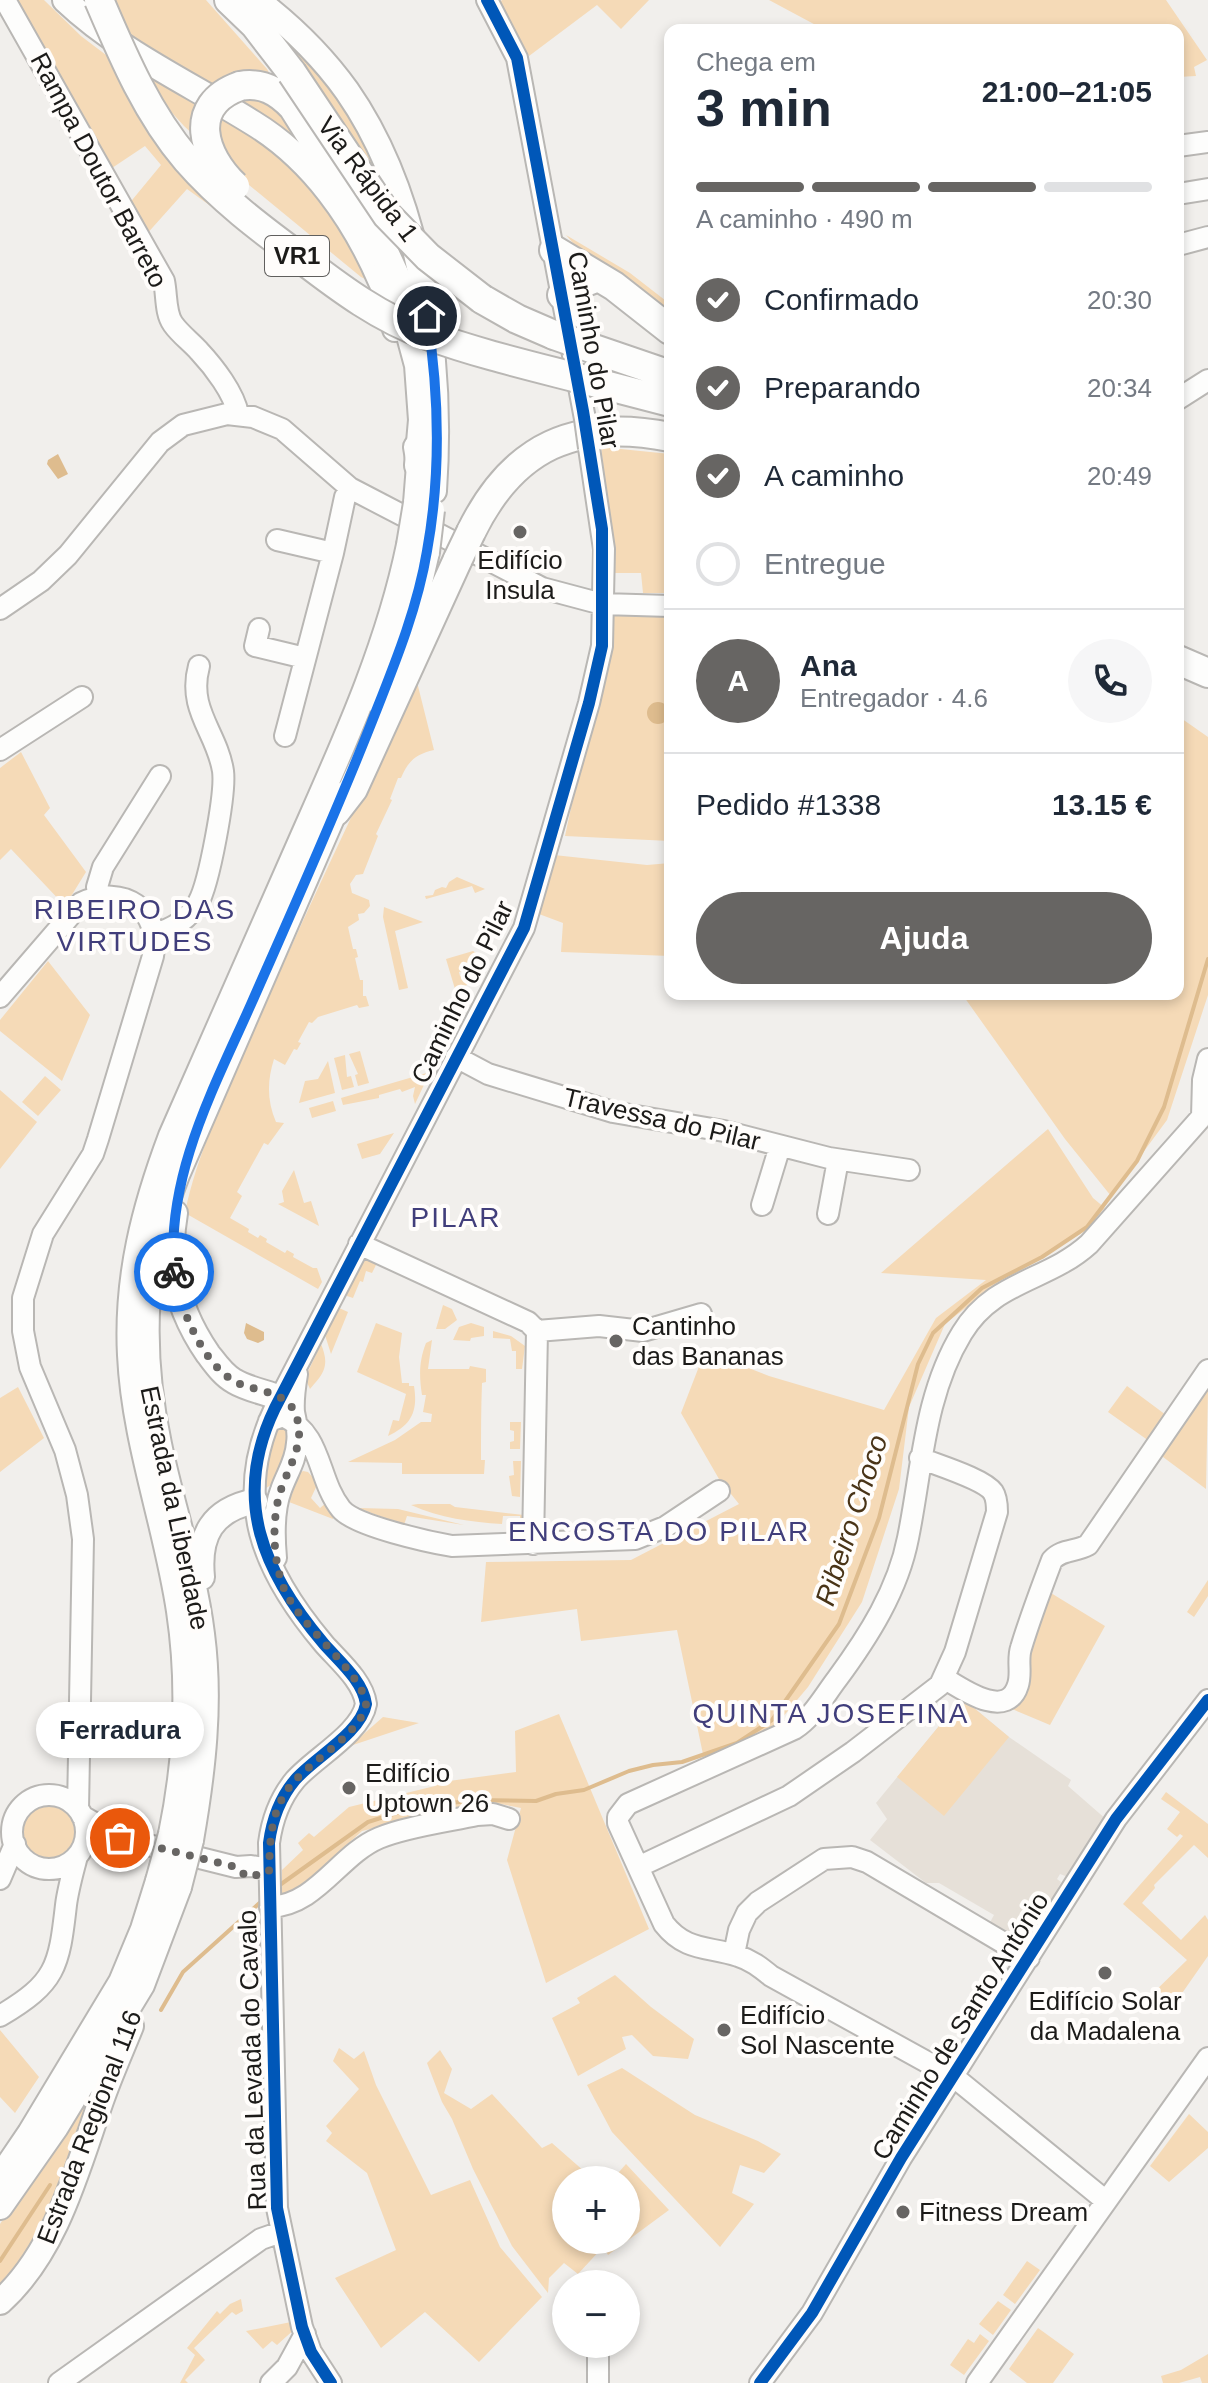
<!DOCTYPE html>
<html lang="pt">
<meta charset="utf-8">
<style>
body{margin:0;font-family:Helvetica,sans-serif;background:#f6f6f7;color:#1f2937;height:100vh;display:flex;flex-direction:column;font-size:30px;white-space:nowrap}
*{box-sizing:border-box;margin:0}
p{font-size:26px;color:#747a83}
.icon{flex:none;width:44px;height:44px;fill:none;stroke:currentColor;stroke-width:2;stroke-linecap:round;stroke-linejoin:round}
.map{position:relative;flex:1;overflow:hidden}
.panel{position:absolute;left:664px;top:24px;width:520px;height:976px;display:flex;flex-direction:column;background:#fff;border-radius:16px;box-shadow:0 4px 12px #0003}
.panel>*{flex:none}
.buttons{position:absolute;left:552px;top:2166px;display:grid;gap:16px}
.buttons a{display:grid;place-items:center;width:88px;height:88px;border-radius:50%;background:#fff;box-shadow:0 4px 12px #0003;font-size:40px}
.pin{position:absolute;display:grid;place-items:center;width:68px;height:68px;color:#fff;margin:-34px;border:4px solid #fff;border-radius:50%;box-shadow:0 2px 8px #0007}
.courier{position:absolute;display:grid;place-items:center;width:80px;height:80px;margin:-40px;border:6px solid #1a73e8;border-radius:50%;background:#fff;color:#222;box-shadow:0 2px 10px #0007}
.bubble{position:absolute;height:56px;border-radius:28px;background:#fff;box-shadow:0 4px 12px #0003;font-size:26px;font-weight:700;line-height:56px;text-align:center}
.overview em{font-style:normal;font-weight:700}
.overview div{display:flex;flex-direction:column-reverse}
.overview{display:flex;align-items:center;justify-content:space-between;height:136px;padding:0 32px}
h1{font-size:52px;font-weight:700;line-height:60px}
.bar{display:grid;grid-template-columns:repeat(4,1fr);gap:12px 8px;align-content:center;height:96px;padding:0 32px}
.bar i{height:10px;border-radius:6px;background:#e0e1e3}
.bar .on{background:#676563}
.bar p{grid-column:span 4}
.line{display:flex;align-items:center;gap:20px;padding:0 32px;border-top:2px solid #e0e1e3}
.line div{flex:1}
.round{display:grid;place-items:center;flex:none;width:84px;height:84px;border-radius:42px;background:#f6f6f7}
ol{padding:0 32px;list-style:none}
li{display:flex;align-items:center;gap:24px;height:88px}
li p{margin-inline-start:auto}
li .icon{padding:8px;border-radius:50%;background:#676563;color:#fff;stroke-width:4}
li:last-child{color:#747a83}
li i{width:44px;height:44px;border:4px solid #e0e1e3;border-radius:50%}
.cta{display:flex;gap:16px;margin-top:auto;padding:16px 32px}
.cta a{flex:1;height:92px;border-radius:48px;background:#676563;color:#fff;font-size:32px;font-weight:700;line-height:92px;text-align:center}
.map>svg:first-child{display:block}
.built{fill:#e6e0d8}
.green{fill:#f5dab7}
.water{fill:#debc8e}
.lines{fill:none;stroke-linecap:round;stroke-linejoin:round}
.stream{stroke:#debc8e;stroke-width:4}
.minor-casing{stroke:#b9b7b4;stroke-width:24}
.major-casing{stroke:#b9b7b4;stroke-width:28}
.highway-casing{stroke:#b9b7b4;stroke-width:32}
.minor{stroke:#fdfdfc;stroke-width:20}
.major{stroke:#fdfdfc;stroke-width:24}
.highway{stroke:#fdfdfc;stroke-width:28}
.minor-bridge-casing{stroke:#b9b7b4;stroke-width:24;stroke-linecap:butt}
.major-bridge-casing{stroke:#b9b7b4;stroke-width:28;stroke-linecap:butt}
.highway-bridge-casing{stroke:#b9b7b4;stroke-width:32;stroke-linecap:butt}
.minor-bridge{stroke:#fdfdfc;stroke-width:20}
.major-bridge{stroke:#fdfdfc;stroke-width:24}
.highway-bridge{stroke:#fdfdfc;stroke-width:28}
.cycleway-casing{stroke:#fffdfb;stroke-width:17}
.cycleway{stroke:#0057b8;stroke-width:12}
.done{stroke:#676563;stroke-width:8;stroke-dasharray:0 14.4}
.route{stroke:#1a73e8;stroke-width:10}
.poi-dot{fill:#676563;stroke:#fffdfb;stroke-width:3}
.labels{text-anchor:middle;stroke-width:8;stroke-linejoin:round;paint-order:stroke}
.shield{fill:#fffdfb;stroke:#605f5d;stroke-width:2}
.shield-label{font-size:24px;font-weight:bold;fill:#1c1b19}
.street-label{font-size:26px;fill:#1c1b19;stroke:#fffdfb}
.poi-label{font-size:26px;fill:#1c1b19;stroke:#fffdfb;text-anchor:start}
.neighbourhood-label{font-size:28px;letter-spacing:2px;fill:#413e7b;stroke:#fffdfb}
.water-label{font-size:28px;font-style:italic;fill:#493417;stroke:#fffdfb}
</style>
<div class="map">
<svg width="1208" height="2383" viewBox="0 0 1208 2383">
<rect width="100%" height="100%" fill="#f1efec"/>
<path class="built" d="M962 1698 1009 1737 1071 1780 1068 1786 1107 1820 1068 1877 1060 1874 1057 1879 1061 1882 1051 1902 1032 1934 1027 1937 1017 1938 989 1924 994 1915 939 1883H926L870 1840 887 1819 876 1803Z"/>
<path class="green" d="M11 0H44L81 36 110 58 155 140 183 177 223 215 187 189 145 236 128 205 161 165 145 146 112 168 60 77Z
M113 0H206L267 69 341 200 378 286 361 277 232 171 184 126 154 93Z
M246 0C308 55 354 106 385 184 400 221 408 263 419 302Z
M502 0H649L621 29 597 5 529 56 500 2Z
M769 0H1166L1207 60 1194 67 1196 76 1178 77V30H825Z
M566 235 630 273 670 304V314L629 279 579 250Z
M601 447 670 454V569L666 570 665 593H643L641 573H613V547Z
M613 614 670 617V841L565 836Z
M417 682 434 750C416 754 408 761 401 778H398L390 799 392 800 376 834 378 836 363 874 356 875 350 884 352 893 369 900 370 906 364 913 358 914 359 920 348 927 353 949H356L358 957 355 958 360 980H363V996H366L369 1006 359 1008 357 1005 318 1017 312 1023 309 1022 298 1042 301 1043 297 1050 294 1049 285 1065 274 1059C267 1081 267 1101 276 1122L284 1123 268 1145 264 1143 237 1192 242 1196 230 1218 249 1229 248 1232 258 1238 260 1235 267 1239 266 1242 285 1253 287 1250 294 1254 293 1257 313 1268H317L322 1282 318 1289 185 1213C197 1153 225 1098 249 1042 301 921 359 802 414 683Z
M1178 716 1208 737V995L1167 1120 1111 1196 1065 1139 962 994H1178Z
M21 752 50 808 44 815 86 872 65 906 11 849 0 860V768Z
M554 855 647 865 670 863V956L561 952 563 923 539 914Z
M457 877 485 889 475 893 472 886 426 899 425 896 433 895 435 890 442 887 446 888 449 882Z
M384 907 423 922 395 931 408 988 399 990 383 917Z
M473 951 483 957 480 966 459 972 460 976 477 971V978L473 983 455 989 446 959Z
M48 961 90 1015 62 1081 0 1031V1020Z
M360 1051 369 1083 358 1086 355 1075 358 1074 349 1054Z
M345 1055 347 1077 351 1076 354 1087 342 1090 334 1058Z
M328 1061 335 1093 299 1103 305 1081 318 1079Z
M430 1072 415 1104 413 1096 415 1087 402 1092 400 1089 379 1095V1098L343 1105 341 1098Z
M45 1076 61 1090 38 1116 22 1102Z
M0 1090 37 1122 0 1169Z
M333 1101 336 1111 312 1118 309 1108Z
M1048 1129 1093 1198 1105 1208 1080 1234 1005 1277 945 1324 909 1407 899 1489 862 1602 808 1687 776 1725 704 1759 677 1630 581 1641 577 1609 481 1622 486 1562 631 1560 739 1504 719 1479 681 1413 705 1351 769 1376 884 1410 936 1318 986 1280 881 1273Z
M394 1133 380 1154 362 1159 357 1144Z
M294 1170 304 1203 311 1201 319 1226 278 1204 284 1202 282 1191Z
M366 1259 377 1263 372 1273 366 1271 363 1282 360 1281 353 1298 347 1296 346 1293 362 1262Z
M443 1305 452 1309 457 1320 445 1329H436Z
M339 1308 348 1312 331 1354 325 1335Z
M376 1323 402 1333 399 1357 402 1383H409V1386H414C418 1411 412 1425 388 1436L393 1420 399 1421 406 1394 357 1372Z
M471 1323 484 1327V1336L471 1338 470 1341 453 1340 459 1327Z
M493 1331 511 1336 525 1346 522 1369H516V1351H512L510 1339 493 1338Z
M432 1340 428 1369H469L470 1366 486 1369V1382L482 1383C481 1408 481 1435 481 1460H485L484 1474H402V1463L348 1462 395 1440 421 1422H431L432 1414 423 1412 426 1395H422C419 1376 419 1361 426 1343Z
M321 1344C330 1366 324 1373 310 1389L305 1378Z
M1127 1386 1166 1415 1149 1441 1108 1412Z
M18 1387 44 1438 0 1472V1398Z
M1206 1390 1208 1391 1206 1489 1159 1454Z
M510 1422H521L520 1449H510V1442L514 1441V1431L510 1430Z
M276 1424 289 1427C287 1449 286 1477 265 1489L262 1480Z
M513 1461H521L520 1497 512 1496 509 1476 514 1475Z
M303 1471 308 1472 318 1483 311 1498 320 1508 326 1503 334 1515 333 1519 289 1502 300 1473Z
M418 1504H450L455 1507 524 1515C523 1523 524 1532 514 1534V1524H520V1516H503L502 1524C471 1522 440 1518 411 1505Z
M358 1508 398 1509 464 1525 407 1516 404 1525Z
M1208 1580V1596L1194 1617 1187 1612Z
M1046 1590 1105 1626 1050 1725 1012 1709 1028 1684 1031 1671 1025 1647Z
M962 1698 1009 1737 944 1816 897 1777Z
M559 1714 649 1929 546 1983 507 1860 521 1808 485 1801 362 1831 290 1896 282 1895V1870L303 1850 298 1843 309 1833 314 1837 349 1807 435 1786 434 1783 516 1772 515 1731Z
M383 1717 419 1723 350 1746Z
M1166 1792 1208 1824V1858L1194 1845 1154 1885 1155 1888 1142 1903 1181 1940 1205 1915 1208 1920V1956L1171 2009 1150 1996 1187 1960 1123 1904 1183 1836 1180 1834 1177 1837 1167 1829 1180 1812 1161 1799Z
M22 1832a27 27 0 1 1 54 0a27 27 0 1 1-54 0Z
M615 1975 651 2007 694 2039 688 2059 653 2056 632 2035 622 2037 626 2049 578 2076 552 2018 580 2003 577 1998Z
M0 2030 39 2077 15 2113 0 2097Z
M339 2048 354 2059 364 2051 376 2085 431 2195 470 2180 500 2247 542 2297 479 2362 425 2312 381 2348 335 2278 396 2250 367 2173 326 2141 332 2133 326 2126 359 2089 333 2061Z
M440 2050 452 2069 444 2093 471 2109 492 2094 542 2148 552 2143 585 2172 580 2180H566V2240H596L602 2248 578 2274 564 2263 549 2278 548 2293 512 2246 473 2169 452 2119 442 2102 427 2063Z
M622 2068 695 2115 758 2141 781 2154 764 2173 740 2165 732 2193 754 2204 720 2247 612 2132 587 2085Z
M101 2072 46 2227 0 2293V2224Z
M1189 2114 1208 2132V2148L1169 2182 1150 2166Z
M626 2164 669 2210 608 2255 599 2240H626V2180H612Z
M1027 2261 1040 2270 1015 2304 1003 2295Z
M241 2299 243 2311 236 2315 232 2312 194 2348 205 2360 185 2380 188 2383H180L195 2355 187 2348 217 2311 220 2314 230 2304Z
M998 2301 1011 2310 993 2335 979 2324Z
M296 2321 297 2327 277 2345 272 2341 263 2349 246 2331Z
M1038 2328 1074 2354 1053 2383H1027L1009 2369Z
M980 2334 989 2341 964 2375 950 2365 968 2339 974 2343Z
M1208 2354V2383H1202L1200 2377 1179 2383H1163L1161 2376 1181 2370Z"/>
<path class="water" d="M58 454 68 474 58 479 47 464 48 460Z
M647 713a11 11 0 1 1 22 0a11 11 0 1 1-22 0Z
M246 1323 264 1332V1340L258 1343 247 1339 244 1333Z"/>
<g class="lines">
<path class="stream" d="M277 1887 368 1822 406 1810 451 1803 475 1800 536 1801 556 1794 584 1790 629 1771 653 1765 682 1762 737 1743 772 1720 839 1624 879 1518 918 1364 933 1333 982 1288 1042 1257 1087 1227 1137 1161 1164 1107 1208 959
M161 2010 183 1972 264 1899
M0 2261 50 2185"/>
<defs>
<path id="minor" d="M5 0 164 281C167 295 165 313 173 324 180 334 191 342 199 351 214 367 234 393 238 414
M487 0 517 58 585 419
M1178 146 1208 142
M1178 194 1208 189
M1178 245 1208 237
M1178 399 1208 380
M277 540 333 553
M0 609 41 581 68 555 160 442 183 425 227 414 253 417 282 429 350 488 542 588 602 604 670 606
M259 629 255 646 305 658
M285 736 333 553 345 497 350 488
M0 750 82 697
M98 896 97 887 103 867 160 776
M154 934C172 929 188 920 198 903 209 884 226 793 223 771 217 732 187 710 199 666
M0 997 81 903C123 884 162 909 153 956L98 1139 93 1154 43 1234 23 1298V1331L30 1367 65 1450 77 1495 83 1539 78 1809
M456 1057 488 1074 613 1112 724 1131 829 1158 909 1170
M1202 1116 1203 1080 1208 1059
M762 1205 780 1146
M828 1214 838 1160
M359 1244 528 1322 537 1331
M537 1331 599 1326 643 1331 701 1314
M269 1421 283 1416C323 1435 317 1479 341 1509 355 1526 429 1542 452 1546L635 1539 665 1527 719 1491
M533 1544 537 1331
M276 1558C274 1536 273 1511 281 1490 287 1473 296 1461 297 1443 299 1431 296 1423 294 1412 293 1400 295 1386 297 1374
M944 1678C962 1689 1007 1721 1018 1685 1022 1673 1017 1660 1021 1648 1030 1618 1041 1589 1052 1560 1062 1549 1075 1552 1088 1545L1208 1370
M12 1832a37 37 0 1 1 74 0a37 37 0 1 1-74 0Z
M82 1816 120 1838 236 1867 251 1866 269 1869
M638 1867 789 1796 853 1752 940 1685 955 1652 997 1512C997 1506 997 1498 993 1492 984 1479 937 1465 920 1458
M0 1879 15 1844
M270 1907C317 1905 339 1855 379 1838 404 1827 449 1821 477 1815L493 1814 509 1819
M734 1954 739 1930 747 1913 758 1902 824 1859 852 1857 867 1862 1029 1958
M0 2016C56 1983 59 1967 66 1905 68 1889 73 1872 77 1856
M1106 2201 954 2077 771 1976C760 1967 751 1960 738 1956 709 1946 686 1952 664 1924L618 1823V1817L628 1804 794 1729C813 1717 824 1696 837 1679 868 1637 898 1590 908 1538 922 1470 924 1395 962 1333 994 1280 1047 1282 1089 1244L1208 1110
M598 2344V2383
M59 2383 261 2239 281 2232
M271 2383 287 2367 305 2334
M331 2383 311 2352 302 2327 277 2208 269 1843C272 1820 280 1798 295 1780 314 1758 361 1733 366 1704 363 1681 339 1661 324 1644 263 1572 231 1499 275 1408L524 928 589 703 602 646 604 549 589 448
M760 2383 812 2313 901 2158 1116 1819 1208 1700
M977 2383 1208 2058"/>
<path id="major" d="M65 0C120 52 189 83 253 123 312 159 354 219 381 282 388 297 390 313 395 329
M257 0C291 26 322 56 347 91 423 200 443 362 434 491
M416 503 419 465 416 447
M379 702 414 608 427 552
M175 1213C166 1264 179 1312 208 1354 215 1363 223 1375 234 1381 247 1389 265 1392 280 1398
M202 1577C198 1535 212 1510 255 1501
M171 1834C186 1761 190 1684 179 1611 166 1524 134 1442 130 1355 126 1277 144 1208 171 1136 215 1036 259 936 303 836 345 741 388 647 409 545
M191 1840C203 1771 211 1703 202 1634 194 1569 172 1507 159 1444 144 1374 142 1302 157 1232 162 1213 170 1194 177 1175L342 795
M0 2177 30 2133 121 1982 143 1929 158 1881
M0 2207 56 2127 142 1985 179 1887
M0 2302C56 2252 77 2170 101 2101 110 2075 121 2051 131 2026"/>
<path id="highway" d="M229 0 255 25 292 73
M240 86C262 82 278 91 293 107L382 248 395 276 419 365 423 420 419 465
M554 250 614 286 670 330
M562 295 570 288 598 277
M482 299 517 319 554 335
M591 348 670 375
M597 383 670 402
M471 532C513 446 576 418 670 437
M1178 660 1208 673
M336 811 353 789 458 559"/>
</defs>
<use href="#minor" class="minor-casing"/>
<use href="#major" class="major-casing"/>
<use href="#highway" class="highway-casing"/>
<use href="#minor" class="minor"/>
<use href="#major" class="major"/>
<use href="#highway" class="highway"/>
<defs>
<path id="minor-bridge" d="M585 419 589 448"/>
<path id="major-bridge" d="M409 545 416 503
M427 552 432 510
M158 1881 171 1834
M179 1887 191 1840"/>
<path id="highway-bridge" d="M99 0C123 56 147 113 187 160 220 198 261 229 302 259 341 289 380 318 427 335 482 355 540 368 597 383
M292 73 387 215 428 257 482 299
M235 186C203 156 186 105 240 86
M554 335 591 348
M458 559 471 532"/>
</defs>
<use href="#minor-bridge" class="minor-bridge-casing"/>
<use href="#major-bridge" class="major-bridge-casing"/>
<use href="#highway-bridge" class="highway-bridge-casing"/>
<use href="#minor-bridge" class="minor-bridge"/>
<use href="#major-bridge" class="major-bridge"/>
<use href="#highway-bridge" class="highway-bridge"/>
<defs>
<path id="cycleway" d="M331 2383 311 2352 302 2327 277 2208 269 1843C272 1820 280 1798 295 1780 314 1758 361 1733 366 1704 363 1681 339 1661 324 1644 263 1572 231 1499 275 1408L524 928 589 703 602 646V529L583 411 517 58 487 0
M760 2383 812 2313 901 2158 1116 1819 1208 1700"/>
</defs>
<use href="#cycleway" class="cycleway-casing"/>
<use href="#cycleway" class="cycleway"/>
</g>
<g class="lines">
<path class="done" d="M120 1838 236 1867 247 1877 269 1872C270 1842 270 1815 288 1789 306 1763 362 1734 366 1704 362 1671 296 1624 283 1586 273 1558 272 1524 279 1496 287 1467 310 1440 293 1409 282 1390 251 1391 234 1381 202 1363 179 1306 174 1272"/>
<path class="route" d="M174 1272C166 1175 214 1088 252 1002 293 909 334 818 371 724 393 668 417 611 427 551 441 474 439 393 427 316"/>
</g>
<g class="poi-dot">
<circle cx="520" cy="532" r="8"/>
<circle cx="616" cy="1341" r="8"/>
<circle cx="349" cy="1788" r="8"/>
<circle cx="1105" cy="1973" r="8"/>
<circle cx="724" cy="2030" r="8"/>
<circle cx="903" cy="2212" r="8"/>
</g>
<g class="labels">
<rect class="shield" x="265" y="236" width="64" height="40" rx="6"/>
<g class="shield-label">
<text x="297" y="264">VR1</text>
</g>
<g class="street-label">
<text transform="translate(99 170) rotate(62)" y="9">Rampa Doutor Barreto</text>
<text transform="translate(368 179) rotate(53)" y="9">Via Rápida 1</text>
<text transform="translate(594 350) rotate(80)" y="9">Caminho do Pilar</text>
<text transform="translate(462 992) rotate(-64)" y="9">Caminho do Pilar</text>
<text transform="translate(662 1119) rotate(13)" y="9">Travessa do Pilar</text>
<text transform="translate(175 1508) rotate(78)" y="9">Estrada da Liberdade</text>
<text transform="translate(960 2026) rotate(-58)" y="9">Caminho de Santo António</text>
<text transform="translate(252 2060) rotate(-92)" y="9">Rua da Levada do Cavalo</text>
<text transform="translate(89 2127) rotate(-69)" y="9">Estrada Regional 116</text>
</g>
<g class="poi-label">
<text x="520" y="569" text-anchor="middle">Edifício<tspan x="520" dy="30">Insula</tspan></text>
<text x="632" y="1335">Cantinho<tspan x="632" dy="30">das Bananas</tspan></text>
<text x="365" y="1782">Edifício<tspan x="365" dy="30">Uptown 26</tspan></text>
<text x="1105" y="2010" text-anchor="middle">Edifício Solar<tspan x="1105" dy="30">da Madalena</tspan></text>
<text x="740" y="2024">Edifício<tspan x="740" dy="30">Sol Nascente</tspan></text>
<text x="919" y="2221">Fitness Dream</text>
</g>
<g class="neighbourhood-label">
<text x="135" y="919">RIBEIRO DAS<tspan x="135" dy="32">VIRTUDES</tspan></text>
<text x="456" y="1227">PILAR</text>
<text x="659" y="1541">ENCOSTA DO PILAR</text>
<text x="831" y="1723">QUINTA JOSEFINA</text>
</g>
<g class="water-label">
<text transform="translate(851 1520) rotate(-72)" y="10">Ribeiro Choco</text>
</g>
</g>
</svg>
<div class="buttons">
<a>+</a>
<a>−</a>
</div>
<div class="pin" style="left:120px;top:1838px;background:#ea580c"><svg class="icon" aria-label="bag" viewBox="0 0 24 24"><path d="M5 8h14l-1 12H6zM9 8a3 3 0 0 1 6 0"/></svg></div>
<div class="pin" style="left:427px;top:316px;background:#1f2937"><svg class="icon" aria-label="home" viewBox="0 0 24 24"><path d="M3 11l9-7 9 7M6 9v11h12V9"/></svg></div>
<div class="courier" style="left:174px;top:1272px"><svg class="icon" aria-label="bike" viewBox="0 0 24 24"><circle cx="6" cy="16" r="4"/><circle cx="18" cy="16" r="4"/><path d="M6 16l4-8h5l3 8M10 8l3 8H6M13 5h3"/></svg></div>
<div class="bubble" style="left:36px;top:1702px;width:168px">Ferradura</div>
<section class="panel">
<div class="overview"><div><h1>3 min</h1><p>Chega em</p></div><em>21:00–21:05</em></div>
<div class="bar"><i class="on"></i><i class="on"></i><i class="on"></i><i></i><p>A caminho · 490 m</p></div>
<ol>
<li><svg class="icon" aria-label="check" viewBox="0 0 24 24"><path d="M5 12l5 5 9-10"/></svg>Confirmado<p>20:30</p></li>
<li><svg class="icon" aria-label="check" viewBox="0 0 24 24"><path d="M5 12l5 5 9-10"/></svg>Preparando<p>20:34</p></li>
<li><svg class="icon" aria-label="check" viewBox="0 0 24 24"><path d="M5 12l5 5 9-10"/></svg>A caminho<p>20:49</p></li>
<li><i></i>Entregue</li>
</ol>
<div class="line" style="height:144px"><b class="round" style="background:#676563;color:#fff">A</b><div><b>Ana</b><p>Entregador · 4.6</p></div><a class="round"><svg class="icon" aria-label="phone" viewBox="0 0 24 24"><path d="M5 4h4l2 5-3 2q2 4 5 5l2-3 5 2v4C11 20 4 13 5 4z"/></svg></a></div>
<div class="line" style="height:104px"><div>Pedido #1338</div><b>13.15 €</b></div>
<div class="cta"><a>Ajuda</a></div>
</section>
</div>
